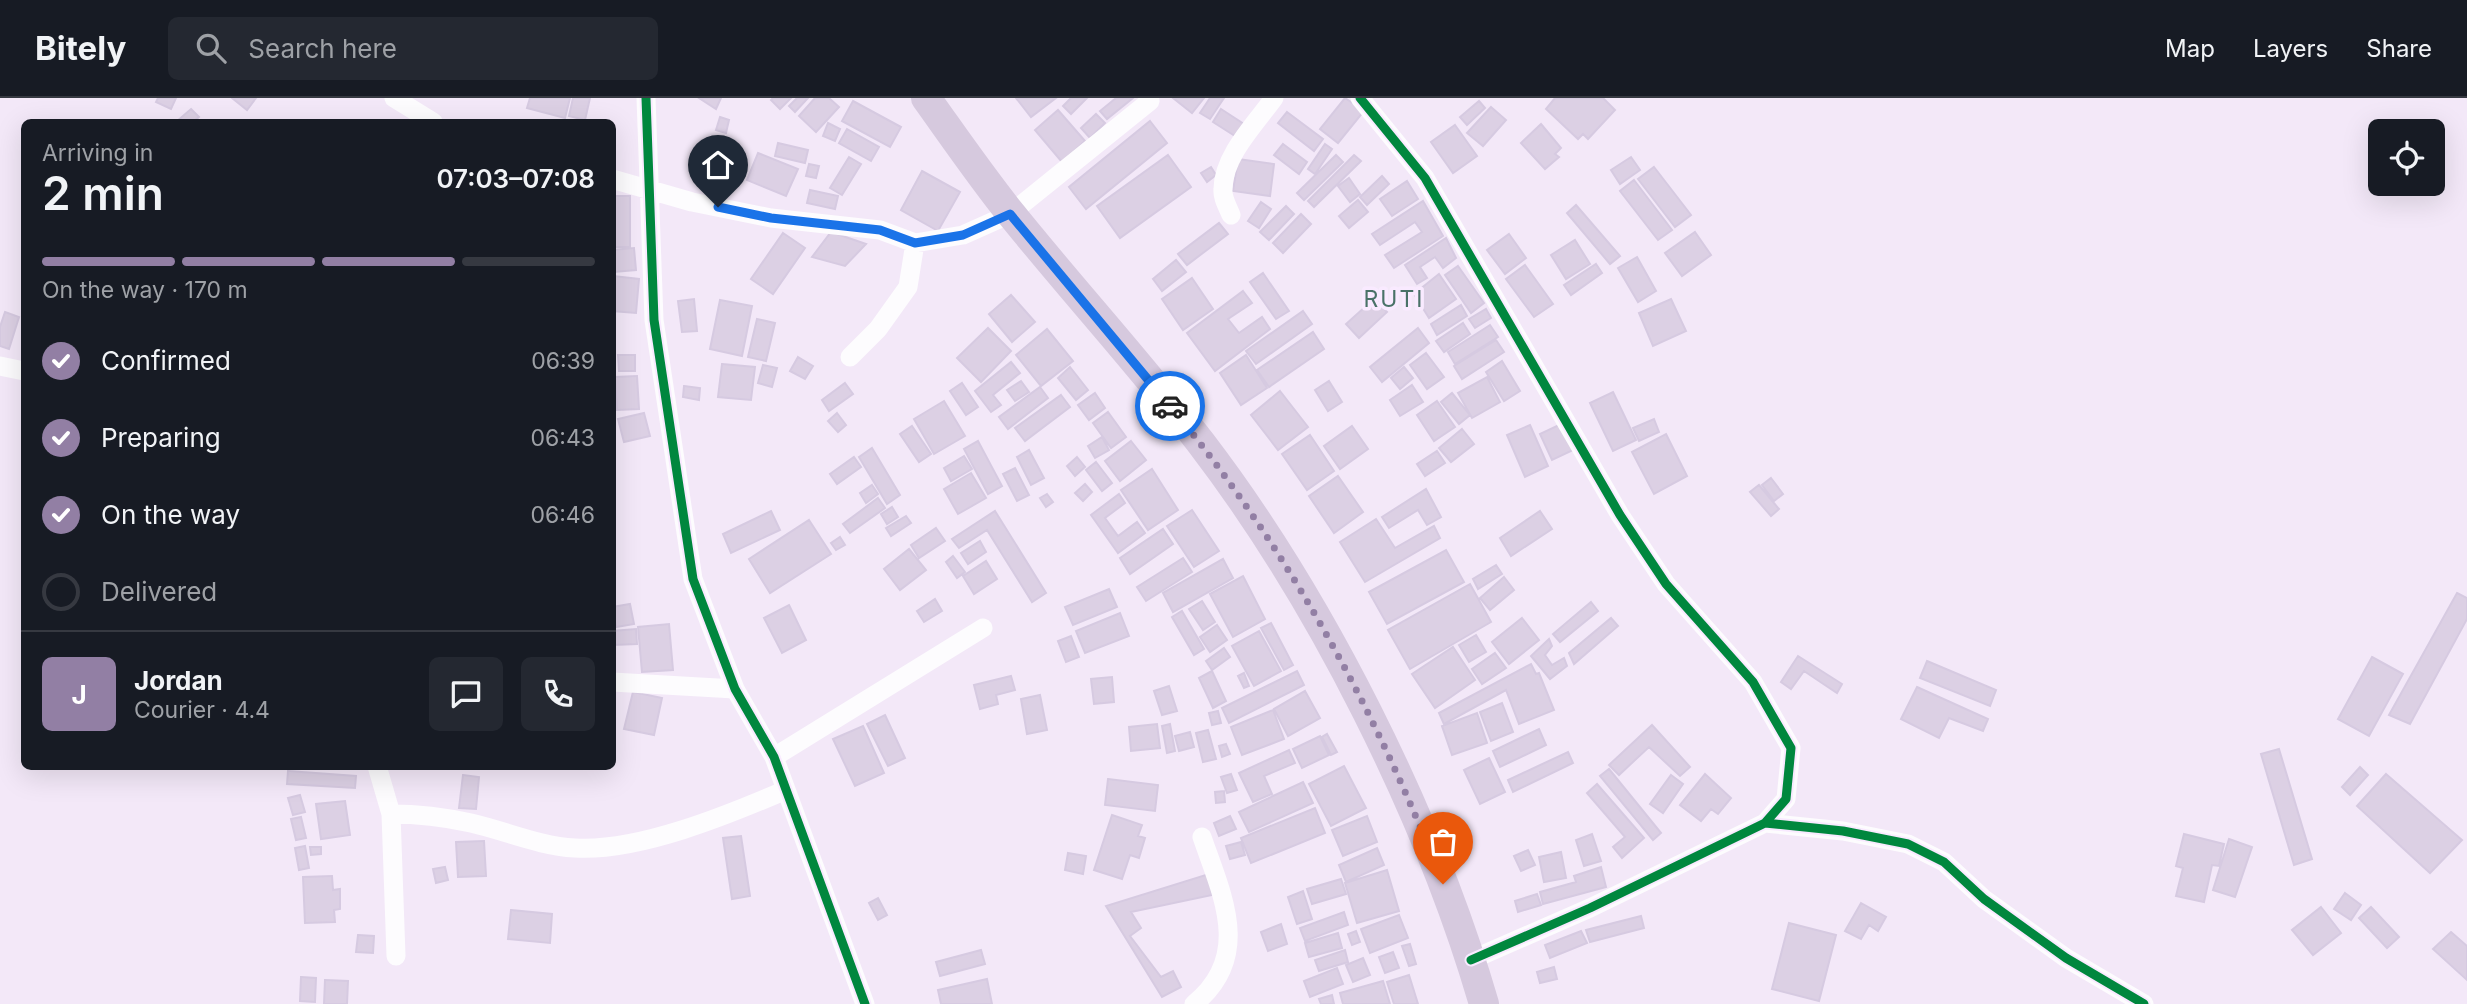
<!DOCTYPE html>
<meta charset="utf-8">
<style>
body{margin:0;font-family:Inter,sans-serif;background:#242831;color:#f1f3f6;height:100vh;display:flex;flex-direction:column;font-size:26px;white-space:nowrap}
*{box-sizing:border-box;margin:0}
p{font-size:23px;color:#9ea1a6}
.icon{flex:none;width:38px;height:38px;fill:none;stroke:currentColor;stroke-width:2;stroke-linecap:round;stroke-linejoin:round}
.map{position:relative;flex:1;overflow:hidden}
.panel{position:absolute;left:21px;top:21px;width:595px;height:651px;display:flex;flex-direction:column;background:#171b24;border-radius:10px;box-shadow:0 7px 28px #0002}
.panel>*{flex:none}
.fabs{position:absolute;left:2368px;top:21px;display:grid;gap:14px}
.fabs a{display:grid;place-items:center;width:77px;height:77px;border-radius:10px;background:#171b24;box-shadow:0 7px 28px #0002;font-size:35px}
.pin{position:absolute;display:grid;place-items:center;width:60px;height:60px;color:#fff;margin:-72px -30px;border-radius:50% 50% 50% 0;rotate:-45deg;box-shadow:0 0 7px #0007}
.pin .icon{rotate:45deg}
.courier{position:absolute;display:grid;place-items:center;width:70px;height:70px;margin:-35px;border:5px solid #1a73e8;border-radius:50%;background:#fff;color:#222;box-shadow:0 2px 9px #0007}
.head em{font-style:normal;font-weight:600}
.head div{display:flex;flex-direction:column-reverse}
.head{display:flex;align-items:center;justify-content:space-between;height:119px;padding:0 21px}
h1{font-size:46px;font-weight:600;line-height:52px}
.bar{display:grid;grid-template-columns:repeat(4,1fr);gap:10px 7px;align-content:center;height:84px;padding:0 21px}
.bar i{height:9px;border-radius:5px;background:#363941}
.bar .on{background:#927fa4}
.bar p{grid-column:span 4}
.line{display:flex;align-items:center;gap:18px;padding:0 21px;border-top:2px solid #363941}
.line div{flex:1}
.round{display:grid;place-items:center;flex:none;width:74px;height:74px;border-radius:10px;background:#242831}
ol{padding:0 21px;list-style:none}
li{display:flex;align-items:center;gap:21px;height:77px}
li p{margin-inline-start:auto}
li .icon{padding:7px;border-radius:50%;background:#927fa4;color:#fff;stroke-width:4}
li:last-child{color:#9ea1a6}
li i{width:38px;height:38px;border:4px solid #363941;border-radius:50%}
header{display:flex;align-items:center;gap:42px;box-sizing:border-box;height:98px;padding:0 35px;background:#171b24;border-bottom:2px solid #363941}
header strong{font-size:33px}
nav{display:flex;gap:38px;margin-inline-start:auto;font-size:24px}
.search{width:490px;height:63px;background:#242831;display:flex;align-items:center;gap:18px;box-sizing:border-box;padding:0 24px;border-radius:10px;color:#9ea1a6;font-size:26px}
.map>svg:first-child{display:block}
.building{fill:#dcd0e4;stroke:#d6cae1;stroke-width:2}
.lines{fill:none;stroke-linecap:round;stroke-linejoin:round}
.minor{stroke:#fdfcfe;stroke-width:19}
.primary{stroke:#d6c9de;stroke-width:30}
.cycleway-casing{stroke:#f9eaff;stroke-width:13}
.cycleway{stroke:#00873e;stroke-width:9}
.done{stroke:#927fa4;stroke-width:7;stroke-dasharray:0 12.6}
.route{stroke:#1a73e8;stroke-width:9}
.labels{text-anchor:middle;stroke-width:7;stroke-linejoin:round;paint-order:stroke}
.quarter-label{font-size:23px;letter-spacing:2px;fill:#4a7268;stroke:#f9eaff}
</style>
<header>
<strong>Bitely</strong>
<div class="search"><svg class="icon" aria-label="search" viewBox="0 0 24 24"><circle cx="10" cy="10" r="6"/><path d="M15 15l6 6"/></svg>Search here</div>
<nav><a>Map</a><a>Layers</a><a>Share</a></nav>
</header>
<div class="map">
<svg width="2467" height="906" viewBox="0 0 2467 906">
<rect width="100%" height="100%" fill="#f3e8f8"/>
<path class="building" d="M158 0H176L171 11 156 4Z
M232 0H256L247 12Z
M530 0H570L565 20 527 10Z
M573 0H590L585 22 569 18Z
M699 0H721L716 11Z
M773 0H791L780 11 771 2Z
M797 0H808L795 14 789 8Z
M815 0H829L839 9 816 34 799 18Z
M1016 0H1056L1031 19Z
M1071 0H1087L1071 16 1063 8Z
M1116 0H1133L1107 21 1100 13Z
M1173 0H1204L1192 15Z
M1210 0H1224L1210 21 1200 15Z
M1345 0 1364 13 1338 45 1320 31Z
M1555 0H1603L1615 12 1588 41 1583 36 1578 41 1546 11Z
M853 3 901 29 890 49 842 23Z
M1479 3 1485 10 1467 27 1460 19Z
M1491 9 1506 22 1483 48 1467 35Z
M191 11 199 19 193 24H176Z
M1221 11 1247 28 1238 40 1213 24Z
M1058 12 1085 43 1062 64 1035 32Z
M1287 14 1323 41 1314 53 1278 25Z
M1096 16 1105 25 1090 40 1081 30Z
M720 19 729 22 726 35 716 32Z
M1150 23 1167 45 1086 111 1069 89Z
M828 25 840 31 835 43 823 38Z
M1541 26 1561 50 1555 56 1559 59 1545 71 1521 45Z
M1455 27 1477 58 1453 75 1431 44Z
M847 31 879 49 871 63 839 45Z
M714 40 727 43 725 53 712 50Z
M778 45 808 52 805 65 775 58Z
M1283 46 1307 64 1299 76 1274 57Z
M1325 46 1332 51 1315 76 1308 71Z
M707 51 729 56 726 69 704 64Z
M758 55 798 71 786 98 747 82Z
M1168 57 1191 89 1120 140 1097 108Z
M1336 57 1343 64 1304 102 1297 95Z
M1354 57 1361 63 1314 109 1308 103Z
M849 59 861 66 842 97 830 90Z
M1631 59 1640 72 1620 86 1611 72Z
M1238 61 1274 66 1270 98 1233 93Z
M809 66 819 68 816 80 806 78Z
M702 67 716 70 714 80 699 77Z
M1211 69 1216 77 1207 84 1201 75Z
M1654 69 1691 117 1675 129 1638 81Z
M922 73 960 94 938 133 901 112Z
M1382 78 1389 86 1367 107 1360 99Z
M1349 80 1360 96 1350 104 1338 88Z
M1634 82 1672 132 1658 142 1620 93Z
M1407 83 1418 101 1392 118 1380 101Z
M810 92 838 98 835 111 807 105Z
M612 98H630V149H612Z
M1358 102 1368 114 1349 130 1339 118Z
M1423 103 1443 138 1394 170 1385 157 1422 134 1415 124 1380 147 1372 136Z
M1261 104 1271 111 1259 130 1248 123Z
M1576 107 1620 158 1610 166 1567 115Z
M1286 108 1294 116 1269 142 1260 134Z
M1301 116 1311 126 1283 155 1273 145Z
M1219 125 1228 136 1187 167 1178 156Z
M831 134 866 146 845 168 812 159Z
M1695 134 1711 157 1682 178 1665 155Z
M783 135 805 150 773 196 751 181Z
M1509 136 1526 160 1505 176 1487 152Z
M1446 140 1456 160 1443 170 1435 159 1420 169 1427 180 1417 186 1405 167Z
M1575 142 1590 166 1566 181 1551 157Z
M634 150 636 172 614 174 612 152Z
M1637 159 1656 193 1638 204 1618 170Z
M1176 162 1186 174 1162 193 1153 181Z
M1596 166 1602 175 1571 197 1564 187Z
M1525 167 1553 206 1534 219 1506 181Z
M1458 168 1484 205 1471 215 1445 177Z
M1263 175 1289 213 1276 221 1250 184Z
M1439 176 1456 201 1429 220 1414 196Z
M613 178 639 181 636 215 612 213Z
M1192 180 1213 211 1183 232 1162 201Z
M1243 193 1252 205 1228 221 1239 235 1262 219 1270 231 1215 273 1187 235Z
M1011 197 1035 224 1012 244 989 216Z
M1375 200 1387 214 1359 240 1346 226Z
M694 201 697 233 682 234 678 203Z
M1671 201 1686 233 1653 248 1639 215Z
M720 202 752 208 742 258 710 251Z
M1461 207 1467 218 1437 237 1431 226Z
M1486 211 1491 220 1475 230 1469 221Z
M1303 213 1312 226 1256 266 1246 253Z
M5 214 19 219 9 251 0 248V229Z
M757 221 775 225 766 263 748 259Z
M1463 225 1470 236 1444 254 1436 243Z
M1490 227 1498 239 1455 266 1448 254Z
M988 230 1011 253 981 284 957 260Z
M1418 230 1429 245 1382 284 1370 269Z
M1047 231 1073 263 1041 288 1016 257Z
M1313 234 1324 251 1269 289 1257 272Z
M1496 242 1504 254 1462 281 1454 268Z
M1426 255 1444 279 1427 291 1410 267Z
M618 257H635V273H619Z
M1246 257 1267 290 1241 307 1220 275Z
M798 259 813 268 805 281 790 273Z
M1502 263 1520 293 1504 303 1486 274Z
M1011 264 1020 275 993 297 1001 307 991 314 975 293Z
M722 266 755 269 751 302 718 299Z
M763 267 777 270 772 289 758 285Z
M1070 269 1088 292 1076 302 1058 280Z
M1404 269 1413 280 1400 291 1391 280Z
M637 278 639 311 617 312 615 279Z
M1487 279 1500 304 1472 320 1458 295Z
M1021 283 1029 294 1015 303 1007 292Z
M1329 283 1342 304 1328 313 1315 292Z
M845 285 853 296 829 313 822 302Z
M962 285 978 309 966 317 950 293Z
M1412 287 1423 304 1400 318 1390 302Z
M684 288 700 290 699 302 683 299Z
M1040 289 1048 300 1008 331 999 319Z
M1280 293 1308 329 1278 352 1251 317Z
M1613 294 1636 342 1613 353 1590 305Z
M1095 295 1105 310 1089 322 1078 307Z
M1452 295 1470 317 1459 326 1441 304Z
M1061 297 1070 309 1025 343 1015 330Z
M944 303 965 338 934 356 914 321Z
M1437 303 1455 329 1434 343 1417 317Z
M1108 314 1126 339 1111 350 1093 325Z
M644 315 650 338 624 344 618 321Z
M837 315 846 327 838 334 828 323Z
M1654 321 1659 334 1639 343 1633 330Z
M1561 326 1573 352 1552 362 1540 336Z
M1530 327 1548 368 1525 379 1507 337Z
M912 328 931 356 919 364 900 336Z
M1352 328 1368 351 1340 371 1324 348Z
M1462 331 1474 346 1451 364 1439 350Z
M1666 336 1687 378 1654 396 1632 354Z
M1310 337 1334 373 1307 392 1282 356Z
M1102 339 1109 352 1095 360 1088 348Z
M978 343 1002 388 988 396 964 351Z
M1131 343 1146 362 1120 383 1105 363Z
M872 350 900 397 887 406 859 359Z
M1029 352 1044 380 1031 387 1017 359Z
M1437 353 1445 365 1425 378 1417 366Z
M964 358 972 371 951 383 944 370Z
M854 359 861 369 837 386 830 376Z
M1077 359 1085 369 1075 378 1067 368Z
M1096 364 1112 385 1102 393 1086 372Z
M1015 370 1029 397 1017 403 1003 376Z
M1152 371 1178 412 1148 432 1121 392Z
M971 375 986 400 958 416 944 391Z
M1338 378 1363 414 1334 435 1309 398Z
M1771 380 1783 396 1774 403 1762 387Z
M1085 386 1092 394 1083 403 1075 395Z
M872 387 878 396 866 405 860 395Z
M1759 387 1779 411 1771 418 1750 394Z
M1426 391 1441 419 1427 427 1418 412 1389 430 1382 419Z
M1047 396 1053 404 1046 409 1040 400Z
M1119 396 1125 405 1105 420 1118 438 1137 424 1145 435 1118 455 1091 417Z
M878 400 885 410 850 435 843 426Z
M892 409 898 419 887 426 881 416Z
M1192 412 1219 453 1194 469 1167 428Z
M771 413 780 432 731 455 723 436Z
M995 413 1046 495 1032 504 987 432 959 450 952 441Z
M1540 413 1552 431 1511 458 1500 440Z
M906 418 911 425 891 438 886 430Z
M1376 421 1395 450 1434 428 1440 440 1365 484 1340 444Z
M809 422 831 456 770 495 749 461Z
M936 430 945 443 919 460 911 447Z
M1163 431 1173 446 1130 476 1120 460Z
M840 439 845 447 836 452 831 445Z
M980 443 986 454 968 466 961 455Z
M909 451 926 472 900 492 884 471Z
M1446 452 1464 484 1387 526 1369 494Z
M953 458 965 474 957 480 946 464Z
M1183 460 1192 474 1146 503 1137 489Z
M1223 461 1233 480 1173 514 1163 495Z
M986 463 997 481 974 496 963 478Z
M1496 467 1502 476 1478 491 1473 481Z
M1243 478 1265 521 1233 539 1210 496Z
M1504 479 1514 492 1490 512 1480 500Z
M1470 486 1491 524 1410 571 1388 532Z
M1109 491 1117 509 1073 527 1065 509Z
M2457 495 2467 500V521L2410 626 2389 617Z
M935 501 942 513 924 524 917 513Z
M1202 503 1215 524 1203 532 1189 511Z
M1591 504 1598 513 1560 544 1553 536Z
M630 506 634 526 616 529 612 509Z
M789 507 806 542 782 555 764 520Z
M1182 513 1204 551 1194 557 1172 519Z
M1120 515 1129 538 1085 555 1076 533Z
M1522 520 1539 542 1509 566 1492 544Z
M1611 520 1618 528 1574 566 1569 555Z
M1271 525 1293 567 1284 572 1261 530Z
M669 526 673 572 642 574 638 529Z
M1217 527 1227 542 1210 554 1200 539Z
M636 531 637 546 612 547V533Z
M1259 533 1281 573 1254 588 1232 548Z
M1476 537 1486 554 1469 564 1459 547Z
M1071 538 1079 559 1066 564 1058 543Z
M1549 541 1552 548 1545 557 1552 567 1564 560 1567 568 1550 581 1531 558Z
M1453 549 1475 582 1435 610 1412 576Z
M1224 550 1230 559 1212 572 1206 563Z
M1495 555 1506 570 1482 586 1472 571Z
M1798 558 1842 586 1837 595 1804 573 1791 591 1781 584Z
M2372 559 2403 576 2369 638 2338 621Z
M1927 563 1996 592 1990 608 1920 580Z
M1531 566 1536 576 1539 575 1554 612 1519 626 1506 592 1444 626 1439 615Z
M1212 573 1226 603 1213 610 1199 580Z
M1297 573 1304 587 1229 625 1222 610Z
M1244 575 1249 588 1244 590 1238 578Z
M1011 578 1015 592 996 597 998 606 980 611 974 587Z
M1112 579 1114 604 1094 606 1091 581Z
M1169 588 1177 613 1162 617 1154 593Z
M1917 589 1988 621 1983 633 1949 620 1939 640 1901 621Z
M1305 593 1320 620 1288 638 1274 611Z
M633 594 662 600 654 637 624 631Z
M1040 597 1047 632 1027 636 1021 601Z
M1502 605 1513 634 1491 643 1480 614Z
M1273 612 1284 641 1242 657 1231 629Z
M1218 613 1221 625 1212 627 1209 615Z
M1477 615 1487 645 1452 657 1442 628Z
M885 617 905 660 888 668 867 626Z
M1157 626 1160 650 1131 653 1129 629Z
M1170 626 1175 653 1167 655 1162 628Z
M1652 627 1690 669 1680 678 1649 649 1619 677 1609 667Z
M863 628 884 675 855 688 833 641Z
M1539 631 1546 647 1500 669 1493 653Z
M1208 632 1216 661 1203 664 1196 635Z
M1190 634 1194 649 1179 653 1175 638Z
M1327 636 1337 654 1331 657 1322 639Z
M1320 638 1329 657 1302 670 1293 651Z
M1226 646 1230 656 1222 659 1219 648Z
M2279 651 2312 761 2294 767 2261 656Z
M1289 652 1295 665 1264 678 1272 696 1253 704 1239 675Z
M1568 654 1573 665 1513 694 1508 682Z
M1489 660 1505 694 1480 706 1464 672Z
M1344 668 1366 710 1331 728 1309 686Z
M2360 669 2368 677 2350 697 2342 689Z
M1609 671 1661 735 1653 742 1600 678Z
M288 673 356 678 355 690 287 686Z
M1231 676 1237 692 1227 695 1221 679Z
M1705 676 1731 700 1718 716 1711 711 1701 723 1680 707Z
M2386 676 2462 742 2430 775 2357 708Z
M463 677 479 679 476 711 459 710Z
M1671 677 1683 686 1663 715 1650 706Z
M1108 681 1158 687 1155 713 1105 707Z
M1303 684 1313 705 1249 734 1239 714Z
M1597 686 1644 740 1622 760 1613 749 1625 739 1587 695Z
M1224 693 1225 704 1216 705 1215 694Z
M300 697 305 714 293 717 288 700Z
M345 703 350 737 321 741 316 706Z
M1315 710 1325 735 1251 765 1241 740Z
M1112 717 1142 727 1138 738 1145 740 1139 760 1130 757 1122 781 1094 772Z
M1230 718 1236 731 1219 738 1214 725Z
M1367 718 1377 744 1343 758 1332 732Z
M301 719 306 740 296 742 291 721Z
M1592 736 1601 763 1584 768 1576 742Z
M2184 736 2224 746 2219 768 2212 767 2204 804 2176 798 2183 770 2176 768Z
M741 738 750 798 732 801 723 740Z
M2229 741 2252 749 2235 799 2213 792Z
M484 743 486 778 458 779 456 744Z
M1241 744 1245 757 1230 761 1226 748Z
M305 748 309 770 299 772 295 750Z
M310 749H321V756L311 757Z
M1377 750 1384 767 1346 784 1339 767Z
M1528 752 1535 767 1521 773 1514 758Z
M1561 754 1566 780 1544 784 1539 759Z
M1068 755 1086 758 1083 776 1065 772Z
M445 769 448 782 436 785 433 771Z
M1601 769 1606 789 1543 806 1540 794 1576 784 1574 778Z
M1387 772 1399 813 1357 825 1345 785Z
M1209 776 1212 797 1131 814 1141 830 1130 838 1161 879 1173 873 1181 889 1162 899 1106 808Z
M332 778 333 792 340 791V811L334 812 335 824 305 825 303 779Z
M1341 781 1346 796 1312 806 1307 791Z
M1303 793 1312 821 1297 826 1288 799Z
M2345 795 2361 807 2351 822 2334 811Z
M1537 796 1541 807 1518 814 1515 803Z
M878 800 887 817 878 822 869 805Z
M1861 805 1886 819 1878 833 1869 827 1861 841 1845 833Z
M2321 809 2341 835 2313 857 2292 832Z
M2371 809 2399 839 2387 850 2359 820Z
M511 812 552 816 550 845 508 841Z
M1344 814 1348 827 1305 843 1300 830Z
M1399 817 1408 840 1370 855 1361 831Z
M1641 818 1644 830 1590 844 1586 832Z
M1789 825 1836 837 1819 903 1772 891Z
M1281 826 1287 846 1268 853 1261 834Z
M1356 833 1360 844 1352 847 1348 836Z
M1581 833 1587 845 1550 860 1545 847Z
M2451 834 2467 848V882L2433 851Z
M1338 835 1342 850 1309 859 1305 845Z
M358 837 374 838 373 855 356 854Z
M1410 846 1416 866 1409 868 1402 848Z
M981 852 985 866 940 878 936 864Z
M1345 852 1348 864 1319 873 1315 862Z
M1393 854 1399 870 1385 875 1379 859Z
M1363 860 1370 877 1353 884 1346 867Z
M1554 869 1557 881 1540 885 1537 874Z
M1337 870 1343 886 1310 899 1304 883Z
M1409 877 1418 906H1394L1387 884Z
M301 879 316 880 315 904 300 903Z
M987 881 992 906H941L938 892Z
M325 882 348 883 347 906H324Z
M1383 883 1390 906H1343L1340 895Z
M1332 897 1334 906H1321L1319 901Z"/>
<g class="lines">
<path class="minor" d="M394 0 433 24
M646 0 654 222 693 481 735 591 774 659 865 906
M1360 0 1425 80 1620 417 1666 486 1753 584 1791 650 1786 701 1765 725
M612 81 692 104 771 120 880 132 915 145 963 137 1010 116 1150 3
M1231 117C1228 109 1222 100 1223 91 1223 58 1256 25 1274 0
M850 259 878 231 908 189 915 145
M0 268 24 273
M612 584 735 591
M774 659 983 530
M377 668 391 716C418 716 444 719 471 725 506 733 539 748 575 750 638 754 728 717 786 692
M391 716 396 858
M1471 862 1590 810 1765 725 1843 733 1908 746 1944 764 1984 801 2066 860 2144 906
M1194 906C1253 858 1222 797 1202 739"/>
<path class="primary" d="M926 0C954 39 982 80 1012 117 1074 194 1141 267 1201 345 1321 502 1429 717 1484 906"/>
<defs>
<path id="cycleway" d="M646 0 654 222 693 481 735 591 774 659 865 906
M1360 0 1425 80 1620 417 1666 486 1753 584 1791 650 1786 701 1765 725
M1471 862 1590 810 1765 725 1843 733 1908 746 1944 764 1984 801 2066 860 2144 906"/>
</defs>
<use href="#cycleway" class="cycleway-casing"/>
<use href="#cycleway" class="cycleway"/>
</g>
<g class="lines">
<path class="done" d="M1170 308C1287 448 1378 616 1443 786"/>
<path class="route" d="M718 109 771 120 880 132 915 145 963 137 1010 116 1170 308"/>
</g>
<g class="labels">
<g class="quarter-label">
<text x="1394" y="209">RUTI</text>
</g>
</g>
</svg>
<div class="fabs">
<a><svg class="icon" aria-label="locate" viewBox="0 0 24 24"><circle cx="12" cy="12" r="6"/><path d="M12 2v4M12 18v4M2 12h4M18 12h4"/></svg></a>
</div>
<div class="pin" style="left:1443px;top:786px;background:#ea580c"><svg class="icon" aria-label="bag" viewBox="0 0 24 24"><path d="M5 8h14l-1 12H6zM9 8a3 3 0 0 1 6 0"/></svg></div>
<div class="pin" style="left:718px;top:109px;background:#1f2937"><svg class="icon" aria-label="home" viewBox="0 0 24 24"><path d="M3 11l9-7 9 7M6 9v11h12V9"/></svg></div>
<div class="courier" style="left:1170px;top:308px"><svg class="icon" aria-label="car" viewBox="0 0 24 24"><path d="M5 17H2v-5l4-1 3-4h7l3 4 3 1v5h-3M9 17h6M6 11h13"/><circle cx="7" cy="17" r="2"/><circle cx="17" cy="17" r="2"/></svg></div>
<section class="panel">
<div class="head"><div><h1>2 min</h1><p>Arriving in</p></div><em>07:03–07:08</em></div>
<div class="bar"><i class="on"></i><i class="on"></i><i class="on"></i><i></i><p>On the way · 170 m</p></div>
<ol>
<li><svg class="icon" aria-label="check" viewBox="0 0 24 24"><path d="M5 12l5 5 9-10"/></svg>Confirmed<p>06:39</p></li>
<li><svg class="icon" aria-label="check" viewBox="0 0 24 24"><path d="M5 12l5 5 9-10"/></svg>Preparing<p>06:43</p></li>
<li><svg class="icon" aria-label="check" viewBox="0 0 24 24"><path d="M5 12l5 5 9-10"/></svg>On the way<p>06:46</p></li>
<li><i></i>Delivered</li>
</ol>
<div class="line" style="height:126px"><b class="round" style="background:#927fa4;color:#fff">J</b><div><b>Jordan</b><p>Courier · 4.4</p></div><a class="round"><svg class="icon" aria-label="chat" viewBox="0 0 24 24"><path d="M4 5h16v11H9l-5 4z"/></svg></a><a class="round"><svg class="icon" aria-label="phone" viewBox="0 0 24 24"><path d="M5 4h4l2 5-3 2q2 4 5 5l2-3 5 2v4C11 20 4 13 5 4z"/></svg></a></div>
</section>
</div>
